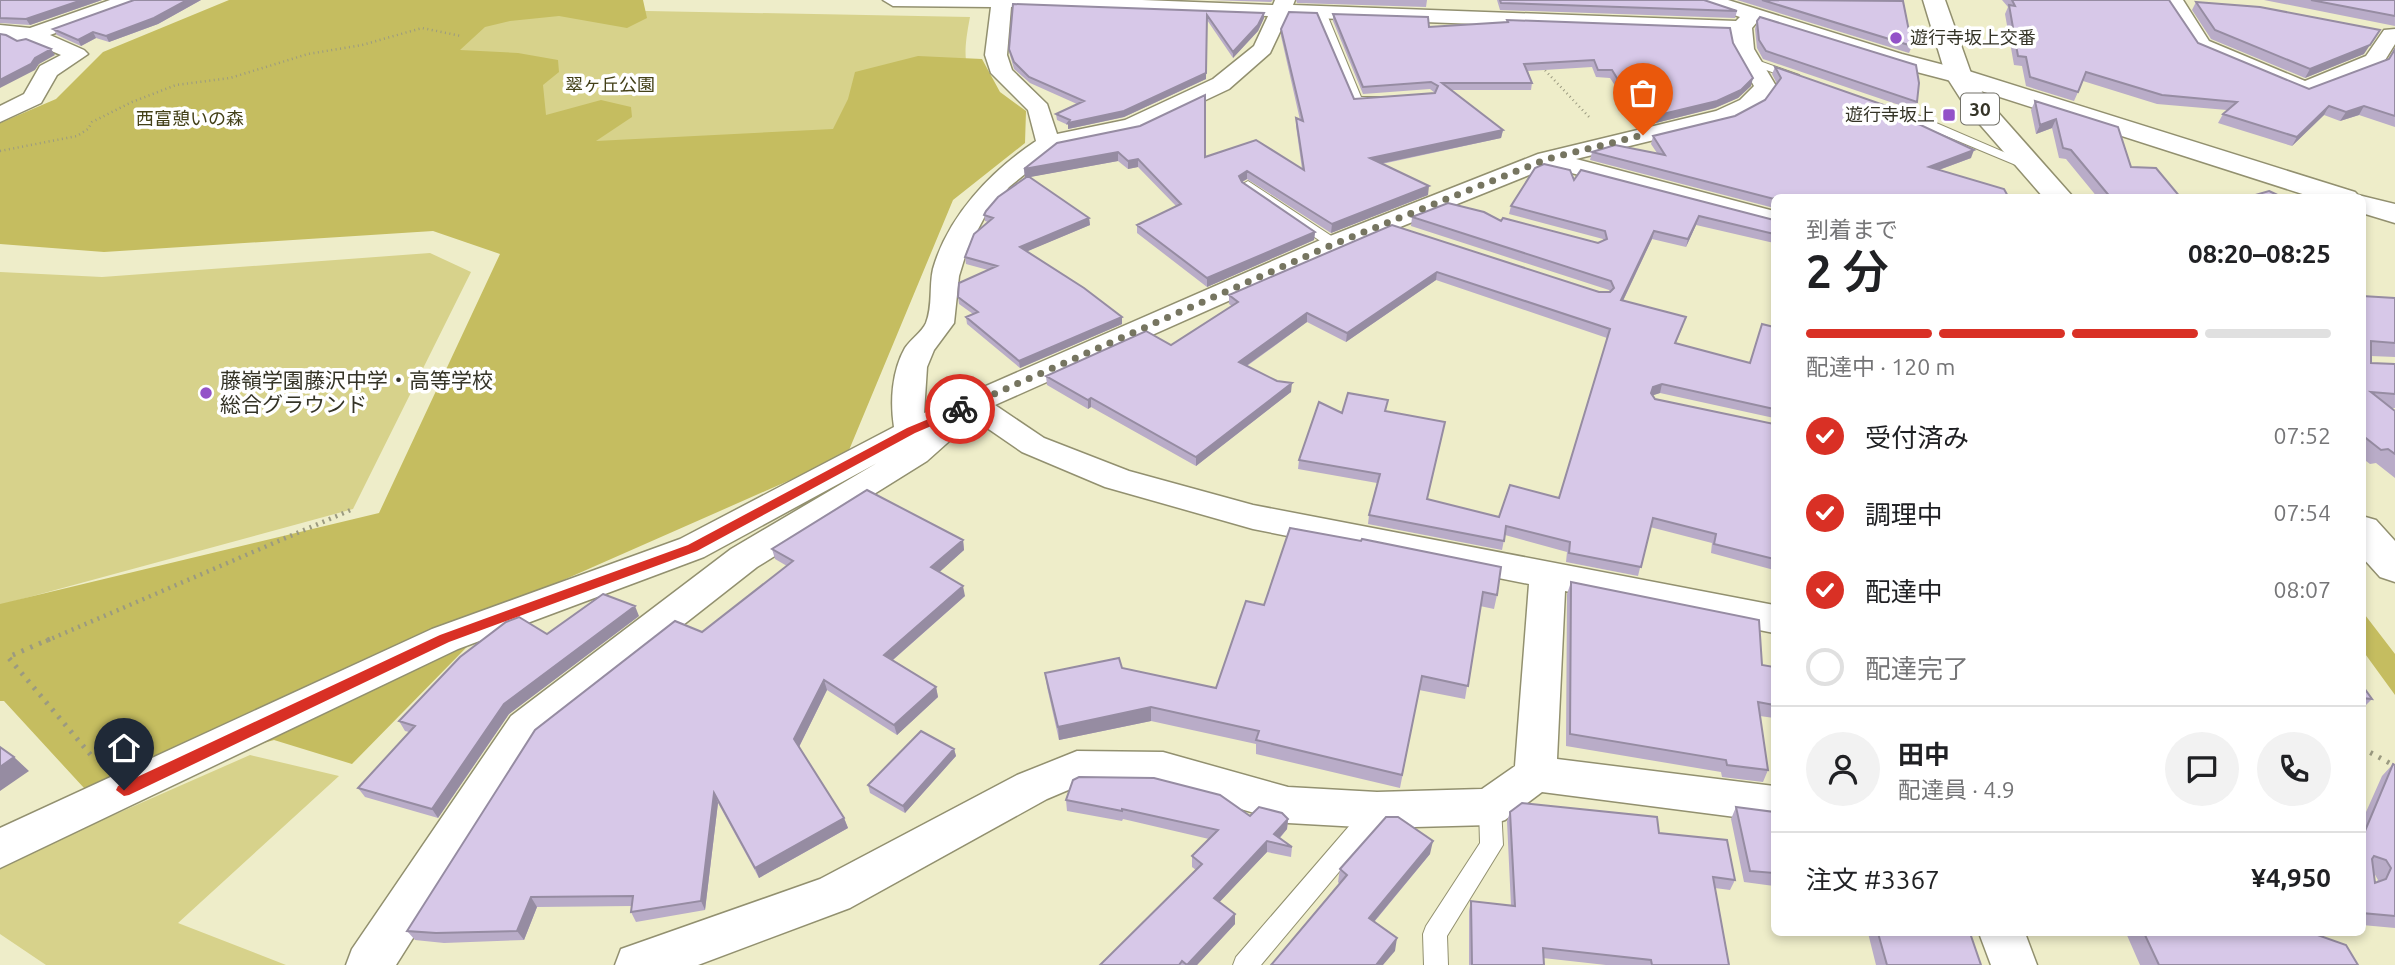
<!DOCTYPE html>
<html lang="ja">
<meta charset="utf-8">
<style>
body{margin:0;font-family:Ubuntu,"Noto Sans JP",sans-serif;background:#f2f2f2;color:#202124;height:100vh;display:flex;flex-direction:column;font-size:26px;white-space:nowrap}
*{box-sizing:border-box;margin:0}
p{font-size:23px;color:#757577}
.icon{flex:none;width:38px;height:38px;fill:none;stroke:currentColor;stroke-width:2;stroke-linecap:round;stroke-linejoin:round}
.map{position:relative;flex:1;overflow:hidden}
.panel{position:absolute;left:1771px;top:194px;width:595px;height:742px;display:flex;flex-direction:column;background:#fff;border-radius:10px;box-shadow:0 4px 10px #0003}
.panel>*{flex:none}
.pin{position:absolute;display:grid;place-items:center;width:60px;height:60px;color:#fff;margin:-72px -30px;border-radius:50% 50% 50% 0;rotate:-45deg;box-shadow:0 0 7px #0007}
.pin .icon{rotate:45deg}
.courier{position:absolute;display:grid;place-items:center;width:70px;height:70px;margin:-35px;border:5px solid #d93025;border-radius:50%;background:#fff;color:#222;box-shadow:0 2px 9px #0007}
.summary em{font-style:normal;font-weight:600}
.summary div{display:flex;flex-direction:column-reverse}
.summary{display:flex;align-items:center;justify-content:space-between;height:119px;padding:0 35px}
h1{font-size:46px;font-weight:600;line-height:52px}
.bar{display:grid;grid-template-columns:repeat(4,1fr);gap:10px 7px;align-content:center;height:84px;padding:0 35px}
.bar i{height:9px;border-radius:5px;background:#e0e0e0}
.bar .active{background:#d93025}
.bar p{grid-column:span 4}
.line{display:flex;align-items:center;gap:18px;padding:0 35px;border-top:2px solid #e0e0e0}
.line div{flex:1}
.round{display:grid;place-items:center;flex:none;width:74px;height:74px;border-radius:37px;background:#f2f2f2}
ol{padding:0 35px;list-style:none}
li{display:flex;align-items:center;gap:21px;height:77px}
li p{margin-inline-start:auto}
li .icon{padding:7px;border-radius:50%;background:#d93025;color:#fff;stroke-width:4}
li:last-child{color:#757577}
li i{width:38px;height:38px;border:4px solid #e0e0e0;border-radius:50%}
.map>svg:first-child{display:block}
.green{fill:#d7d28b}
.forest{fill:#c5bd60}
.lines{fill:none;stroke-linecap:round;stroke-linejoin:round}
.service-casing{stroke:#92906f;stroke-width:2}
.minor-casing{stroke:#92906f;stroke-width:3}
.tertiary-casing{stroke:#92906f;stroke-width:3}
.primary-casing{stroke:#92906f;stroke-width:3}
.path-far2{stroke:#9b9a80;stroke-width:2.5;stroke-dasharray:1 3.5;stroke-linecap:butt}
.path-far1{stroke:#9b9a80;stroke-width:4.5;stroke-dasharray:2 5;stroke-linecap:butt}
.path{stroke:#9b9a80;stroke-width:5;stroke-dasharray:2.5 7;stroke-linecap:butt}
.service{fill:#fff;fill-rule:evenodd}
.minor{fill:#fff;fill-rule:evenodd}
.tertiary{fill:#fff;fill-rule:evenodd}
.primary{fill:#fff;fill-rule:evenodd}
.wall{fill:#b9acc8;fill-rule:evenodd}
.shaded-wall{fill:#968ca2}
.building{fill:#d7c8e8;stroke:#968ca2;stroke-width:2;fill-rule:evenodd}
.route{fill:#d93025}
.done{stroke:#767560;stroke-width:7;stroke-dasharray:0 12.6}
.poi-dot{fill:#9352c8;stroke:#fff;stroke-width:2.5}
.labels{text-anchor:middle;stroke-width:7;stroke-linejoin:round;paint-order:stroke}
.far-poi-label{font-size:18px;fill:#353427;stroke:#fff;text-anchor:start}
.far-park-label{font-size:18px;fill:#434018;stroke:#fff}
.shield{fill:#fff;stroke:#727168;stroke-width:2}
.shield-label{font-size:19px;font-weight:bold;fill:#353427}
.poi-label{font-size:21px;fill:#353427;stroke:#fff;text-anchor:start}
</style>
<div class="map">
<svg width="2395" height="965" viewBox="0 0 2395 965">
<rect width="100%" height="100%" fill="#eeedc9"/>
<path class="green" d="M595 10 970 17C960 69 966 72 996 112L688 153 437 125V62L487 23Z
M430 253 471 272 353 509 0 605V272L102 277Z
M250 755 339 776 178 923 286 965H46L0 934V865Z"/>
<path class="forest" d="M229 0H643L647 18 627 28 559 16 510 21 485 27 460 50 518 53 558 60 559 72 543 85 546 115 601 100 631 107 632 117 596 141 833 129 848 99 855 72 918 56 982 59 1000 92 1026 111 1025 143 953 200 847 455 509 604 352 764 274 740 116 785 84 788 4 701H0V604L379 513 500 254 433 231 104 252 0 244V123L56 99 103 52Z
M2362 611 2395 654V695L2363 651Z"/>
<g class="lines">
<defs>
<path id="service" d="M1317 10 1326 12 1361 97H1381V103L1357 105 1351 101 1316 12Z
M1751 58 1799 75 1801 77 1791 79 1747 63 1745 61Z
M1891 107H1899L2034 165 2028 169 2023 168 1891 113Z
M1248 181 1339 241V247H1329L1243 188 1241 185Z
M1490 797 1498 800 1501 807 1503 845 1447 936 1448 965H1424L1423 934 1426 926 1480 843 1479 807 1482 800Z
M1377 800 1385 803 1388 810 1385 817 1261 965H1233L1236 957 1369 803Z"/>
<path id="minor" d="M110 0H139L136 4 50 35 84 50 88 54 57 75 41 103 0 122V106L24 94 40 66 61 55 30 42 21 44 14 42 11 38 0 37V25L30 28Z
M883 0H1142L1273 5 1275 0H1295L1293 5 1736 21 1740 17 1701 4 1698 0H1728L1902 54 1967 71 1970 76 1967 81 1959 83 1886 64 1757 22 1752 28 1754 49 1776 86 1761 106 1732 121 1576 159 1774 211V227L1549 167 1343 250 995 405 1044 438 1129 471 1253 505 1774 605V633L1565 591 1557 759 1774 786V822L1542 792 1505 820 1490 825 1377 828 1288 823 1163 786 1080 785 1047 799 850 908 698 965H615L621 949 820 879 1017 775 1077 751 1163 752 1288 787 1377 792 1482 789 1515 766 1529 584 1253 529 1105 487 1022 452 974 419 927 461 757 567 539 738 396 965H346L352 949 511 716 731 549 877 463 704 557 458 649 0 868V828L432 629 680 539 894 427C890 401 892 371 905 348 911 339 922 332 926 323 933 306 929 286 933 269 948 216 991 171 1036 141L1028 110 991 73 985 55 991 7 893 6ZM1011 7 1268 16 1254 46 1213 79 1125 120 1057 134 1047 104 1012 70 1007 55ZM1287 17 1730 33 1733 49 1754 86 1740 100 1716 111 1538 154 1325 238 924 413 927 367 934 350 954 323 959 276 967 250 985 216 1009 187 1056 149 1140 131 1229 89 1270 53Z
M2163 0H2183L2209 41 2305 81 2366 56 2384 30 2395 29V44L2382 65 2305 96 2194 49Z
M1979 933H2025L2037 965H1991Z"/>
<path id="tertiary" d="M1959 68 2355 192 2358 195 2395 204V223L2362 213V198H2315L1950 81 1946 76 1950 71Z"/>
<path id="primary" d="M1923 0H1945L1972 76 1988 101 2074 198H2044L1969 112 1946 76Z
M2362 516 2376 520 2395 541V582L2380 577 2362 557Z"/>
</defs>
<use href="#service" class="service-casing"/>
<use href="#minor" class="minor-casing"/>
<use href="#tertiary" class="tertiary-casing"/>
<use href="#primary" class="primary-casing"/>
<path class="path-far2" d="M1542 67 1591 119
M0 151 77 136 88 129 92 122 132 102 176 85 230 78 308 54 362 45 422 28 461 36"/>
<path class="path-far1" d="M46 641 353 509"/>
<path class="path" d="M50 639 8 657 95 760
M2362 748 2395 766"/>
<use href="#service" class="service"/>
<use href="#minor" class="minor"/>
<use href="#tertiary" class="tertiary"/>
<use href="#primary" class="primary"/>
</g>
<path class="wall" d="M0 0H102L30 25 0 23Z
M134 0H201L158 24 109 42 96 38 81 46 57 35 53 29Z
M1211 0H1273L1271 2Z
M1296 0H1427L1426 7 1297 3Z
M1497 0H1704L1737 11 1735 18 1500 10Z
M1737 0H1898L1912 46 1909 53Z
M2002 0H2169L2198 43 2309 89 2389 59 2395 49V127L2359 115 2340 121 2324 115 2292 146 2218 123 2223 114 2227 110 2157 104 2083 81 2074 101 2026 86 2022 66 2014 65 2005 14 2008 7Z
M2264 0H2395V26Z
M2196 2 2364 54 2305 78 2211 39 2192 10Z
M1013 4 1264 13V18L1258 31 1233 58 1207 20 1206 79 1124 117 1068 129V125L1057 120 1056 114 1077 104 1030 83 1014 69 1010 55 1009 49Z
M1333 14 1429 27 1507 22V20L1733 43 1751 86 1738 98 1715 108 1640 127 1625 102 1629 90H1618L1610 78 1596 77 1592 67 1528 71 1532 83 1531 90H1452L1503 130 1501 138 1382 164 1428 195 1331 233 1247 179 1242 182 1315 232 1314 240 1207 287 1137 233V225L1176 206 1138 167 1128 169 1118 161 1029 177 1089 218 1090 225 1027 251 1122 317V324L1020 368 967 324 966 317 973 314 959 304 958 297 988 270 966 264 965 257 988 222 985 221 984 215 1025 178 1024 169 1057 143 1205 157 1302 169 1296 126V118L1300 120 1281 36V29L1354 99 1435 93 1430 89 1363 94 1333 21Z
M1757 21 1917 102 1914 110 1763 59 1757 48 1755 29Z
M1775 67 1914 122 1971 158 1939 170 1774 198V208L1590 160 1592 152 1657 153 1651 144 1653 136 1735 116 1765 100 1777 84 1772 74Z
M2035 101 2131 167 2181 198H2098L2066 159 2059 158 2052 128 2036 134 2031 110Z
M1574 180 1774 220V243L1696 225 1686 247 1652 239 1623 301 1683 326 1676 343 1750 363 1774 327V418L1660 393 1653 395 1655 399 1774 424V570L1711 553 1712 543 1650 527 1638 576 1566 562 1567 552 1505 535 1502 550 1368 524 1369 515 1377 483 1298 469 1299 460 1342 413 1386 412 1443 431 1427 499 1499 517 1559 498 1607 338 1436 280 1346 342 1307 322 1247 366 1291 392 1196 466 1091 407 1088 409 1047 385 1046 376 1171 345 1232 306 1229 304V295L1392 225 1599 292H1610L1609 290 1411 226 1412 217 1501 221 1598 243 1603 241V239L1509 214 1511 206Z
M2362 296 2395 298V357L2371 356V363L2395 364V408H2392L2395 411V478L2376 463 2370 464 2362 458Z
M1290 528 1497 595 1494 609 1480 606 1465 699 1419 690 1400 788 1256 754V744L1151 721 1059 740 1047 687 1045 673 1122 668 1216 688 1264 605Z
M963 540 964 550 939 572 965 596 893 660 936 687 938 697 897 735 827 690 799 747 844 818 848 828 759 878 718 803 705 910 636 922 631 912 632 906 537 907 524 940 444 943 415 940 407 931 702 632 787 566 775 559 772 549Z
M1571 582 1762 665 1774 667V718L1760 716 1768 770 1763 782 1722 777 1721 772 1566 746 1567 594Z
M639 616 509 714 438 818 365 797 358 788 409 732 405 731 399 721 547 634Z
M2362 685 2372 699 2365 706H2362Z
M954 749 956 756 905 813 870 793 868 785Z
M2393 764 2395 765V928L2362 925V821L2382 776ZM2374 873 2378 880 2375 883Z
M1066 800 1288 819 1287 829 1280 838 1292 847 1291 857 1267 852 1219 902 1235 914V924L1197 965H1100L1196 870 1192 867V856L1209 839 1123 819 1122 821 1067 811Z
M1736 807 1774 812V886L1744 882 1731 819Z
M1510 812 1659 833 1735 880 1730 890 1715 888 1729 965H1606L1543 958 1544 965H1469V911L1471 901 1511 906 1507 821Z
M1430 854 1375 921 1395 951 1338 882 1340 869Z
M1868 933H1970L1981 965H1876Z
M2126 933H2312L2358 965H2140Z"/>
<path class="shaded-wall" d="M82 0H102L30 25 26 19Z
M187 0H201L158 24 109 42 106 36Z
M1264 13V18L1258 31 1233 58V52Z
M2380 30 2364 54 2305 78 2310 69Z
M93 32 96 38 81 46 78 40Z
M51 49 55 55 39 64 35 70 0 88V80L35 58Z
M1206 73V79L1124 117 1068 129V123Z
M1753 78 1751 86 1738 98 1715 108 1640 127 1642 119Z
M2329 106 2324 115 2292 146 2297 137Z
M2364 106 2359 115 2340 121 2346 112Z
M2056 119 2052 128 2036 134 2040 125Z
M1503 130 1501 138 1369 166 1370 158Z
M1974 150 1971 158 1925 175 1929 167Z
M1118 152V161L1025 178 1024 169Z
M1138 159V167L1128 169V161Z
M1247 171V179L1238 184 1239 176Z
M1429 186 1428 195 1331 233 1332 224Z
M1699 216 1696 225 1686 247 1688 239Z
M1089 218 1090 225 1021 254 1020 247Z
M1654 231 1652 239 1619 309 1621 300Z
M1315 232 1314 240 1207 287V278Z
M1437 272 1436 280 1346 342 1347 333Z
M1307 313V322L1239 371V362Z
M1122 317V324L1020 368 1019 361Z
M1292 383 1291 392 1196 466V457Z
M1662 384 1660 393 1651 396 1653 387Z
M1091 398V407L1088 409V400Z
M963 540 964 550 933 578 931 567Z
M963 586 965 596 887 665 884 655Z
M635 606 639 616 509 714 438 818 432 809 504 704Z
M824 680 827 690 798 749 794 739Z
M936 687 938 697 897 735 894 725Z
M1151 707V721L1059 740 1058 727Z
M954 749 956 756 905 813 903 806Z
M14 757 29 771 0 791V767Z
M714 793 718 803 705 910 701 901Z
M844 818 848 828 759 878 755 868Z
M1288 819 1287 829 1274 844V834Z
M1267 841V852L1214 908V898Z
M1433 841 1430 854 1367 930 1369 918Z
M531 897 537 907 524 940 517 931Z
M1235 914V924L1197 965H1187Z
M1397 938 1395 951 1383 965H1376Z"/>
<path class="building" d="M0 0H82L26 19 0 18Z
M134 0H187L154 18 106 36 93 32 78 40 53 29Z
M1500 0H1704L1737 11 1501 3Z
M1762 0 1903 1 1912 46Z
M2012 0H2169L2198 43 2309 89 2389 59 2395 49V116L2364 106 2346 112 2329 106 2297 137 2223 114 2237 102 2162 95 2086 72 2078 92 2030 77 2026 57 2018 56 2009 5 2015 6Z
M2311 0H2395V16Z
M2196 2 2260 7 2380 30 2370 45 2310 69 2215 30Z
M1013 4 1264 13 1258 25 1233 52 1207 15 1206 73 1124 111 1068 123 1070 120 1056 114 1084 101 1029 77 1014 62 1009 49Z
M1289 12 1317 13 1354 99 1435 93 1438 86 1431 82 1363 87 1333 14 1428 17 1429 27 1508 22 1507 20 1730 28 1733 43 1753 78 1741 90 1717 101 1642 119 1627 94 1634 83H1620L1612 70H1598L1594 60 1524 64 1532 83H1442L1503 130 1370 158 1429 186 1332 224 1247 171 1239 176 1242 182 1315 232 1207 278 1137 225 1181 204 1138 159 1128 161 1118 152 1024 169 1057 143 1140 126 1205 95V157L1256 140 1304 170 1296 118 1303 121 1281 29Z
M1760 17 1916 65 1919 83 1917 102 1766 51 1759 40 1757 21Z
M0 34 6 35 17 41 26 39 51 49 35 58 31 64 0 80Z
M1775 67 1915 116 1914 122 1974 150 1929 167 2004 189 2009 198H1774V199L1592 152 1615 145 1665 155 1653 136 1735 116 1765 100 1781 78Z
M2035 101 2118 127 2131 167 2156 168 2181 198H2111L2071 150 2063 148 2056 119 2040 125Z
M1544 164 1570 170 1574 180 1581 170 1774 220V234L1699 216 1688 239 1654 231 1621 300 1686 317 1675 343 1750 363 1762 324 1774 327V409L1662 384 1653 387 1651 393 1655 399 1774 424V559L1714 544 1716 534 1653 518 1641 567 1569 553 1570 542 1506 526 1504 541 1369 515 1380 474 1299 460 1319 402 1342 413 1348 393 1388 400 1385 411 1445 422 1427 499 1499 517 1510 485 1559 498 1610 329 1437 272 1347 333 1307 313 1239 362 1277 381 1292 383 1196 457 1091 398 1088 400 1046 376 1146 331 1171 345 1238 302 1229 295 1392 225 1599 292H1610L1614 288 1611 281 1412 217 1448 203 1484 212 1501 221 1503 218 1598 243 1607 239 1605 231 1511 206 1535 168Z
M1028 176 1089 218 1020 247 1084 288 1122 317 1019 361 966 317 978 312 958 297 959 283 997 266 965 257 974 234 993 218 984 215 986 211 998 197Z
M2269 191 2284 198H2245Z
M2362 296 2395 298V343L2371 341V363L2395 364V394L2371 392 2395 411V454L2388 449 2381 450 2362 435Z
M867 490 963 540 931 567 963 586 884 655 936 687 894 725 824 680 794 739 844 818 755 868 714 793 701 901 631 912 633 896 531 897 517 931 436 933 407 931 535 730 675 621 702 632 793 561 772 549Z
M1290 528 1361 541 1362 539 1501 567 1497 595 1483 592 1468 686 1422 676 1402 775 1256 740 1259 731 1151 707 1058 727 1045 673 1119 658 1122 668 1216 688 1246 601 1264 605Z
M1571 582 1759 620 1762 665 1774 667V705L1758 702 1768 770 1727 765 1726 760 1570 734Z
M603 594 635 606 504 704 432 809 358 788 415 726 399 721 460 657 506 622 519 617 547 634Z
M2362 685 2372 699 2362 698Z
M921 731 954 749 903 806 868 785Z
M0 747 14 757 0 767Z
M2393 764 2395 765V916L2362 913V838ZM2374 856 2386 860 2391 868 2386 879 2375 883 2372 859Z
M1079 777 1154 778 1220 795 1250 816 1259 807 1282 813 1288 819 1274 834 1292 847 1267 841 1214 898 1235 914 1187 965 1182 961 1179 965H1100L1202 864 1192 856 1218 830 1122 809V811L1066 800 1073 780Z
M1522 803 1657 817 1659 833 1727 840 1735 880 1713 877 1729 965H1652L1651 960 1543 948 1544 965H1472L1471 901 1515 906 1510 812Z
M1736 807 1774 812V873L1750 871Z
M1386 817H1398L1433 841 1369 918 1397 938 1376 965H1271L1347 875 1340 869Z
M1878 933H1970L1981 965H1887Z
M2144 933H2312L2346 945 2358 965H2159Z"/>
<path class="route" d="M960 406 965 409 964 412 915 433 697 551 449 642 129 795 124 796 116 790 118 786 440 635 688 545 907 428Z"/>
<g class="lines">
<path class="done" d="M960 409 1334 244 1547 159 1643 135"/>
</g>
<g class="poi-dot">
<circle cx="1896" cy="38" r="7"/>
<rect x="1942" y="108" width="14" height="14" rx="3.5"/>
<circle cx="206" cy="393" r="7"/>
</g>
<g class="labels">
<g class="far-poi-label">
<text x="1910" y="44">遊行寺坂上交番</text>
<text x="1935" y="121" text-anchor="end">遊行寺坂上</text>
</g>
<g class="far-park-label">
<text x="610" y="91">翠ヶ丘公園</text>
<text x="190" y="125">西富憩いの森</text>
</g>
<rect class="shield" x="1961" y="93.5" width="38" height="31" rx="5"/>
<g class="shield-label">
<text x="1980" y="116">30</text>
</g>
<g class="poi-label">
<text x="220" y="388">藤嶺学園藤沢中学・高等学校<tspan x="220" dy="24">総合グラウンド</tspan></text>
</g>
</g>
</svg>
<div class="pin" style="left:1643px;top:135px;background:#ea580c"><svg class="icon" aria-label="bag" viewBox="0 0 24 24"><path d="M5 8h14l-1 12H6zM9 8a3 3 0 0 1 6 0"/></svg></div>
<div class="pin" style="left:124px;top:790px;background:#1f2937"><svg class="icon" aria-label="home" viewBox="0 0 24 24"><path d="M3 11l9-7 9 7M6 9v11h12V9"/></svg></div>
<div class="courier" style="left:960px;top:409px"><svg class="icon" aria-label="bike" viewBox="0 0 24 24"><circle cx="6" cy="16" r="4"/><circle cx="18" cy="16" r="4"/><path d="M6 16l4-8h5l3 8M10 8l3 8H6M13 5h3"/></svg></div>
<section class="panel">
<div class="summary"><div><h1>2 分</h1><p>到着まで</p></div><em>08:20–08:25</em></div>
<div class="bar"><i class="active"></i><i class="active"></i><i class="active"></i><i></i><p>配達中 · 120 m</p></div>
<ol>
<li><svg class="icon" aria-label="check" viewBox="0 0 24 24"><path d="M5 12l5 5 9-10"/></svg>受付済み<p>07:52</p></li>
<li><svg class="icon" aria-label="check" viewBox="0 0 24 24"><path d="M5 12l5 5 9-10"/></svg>調理中<p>07:54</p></li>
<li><svg class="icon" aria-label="check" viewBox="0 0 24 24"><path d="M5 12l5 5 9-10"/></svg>配達中<p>08:07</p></li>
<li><i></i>配達完了</li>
</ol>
<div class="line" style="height:126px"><a class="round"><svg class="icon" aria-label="person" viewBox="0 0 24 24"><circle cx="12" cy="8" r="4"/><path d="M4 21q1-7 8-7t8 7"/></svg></a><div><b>田中</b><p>配達員 · 4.9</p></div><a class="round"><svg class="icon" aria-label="chat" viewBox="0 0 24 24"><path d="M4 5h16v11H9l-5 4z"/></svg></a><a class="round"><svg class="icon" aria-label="phone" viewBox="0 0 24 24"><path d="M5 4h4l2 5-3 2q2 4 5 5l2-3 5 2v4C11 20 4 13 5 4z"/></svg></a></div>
<div class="line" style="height:91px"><div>注文 #3367</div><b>¥4,950</b></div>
</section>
</div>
